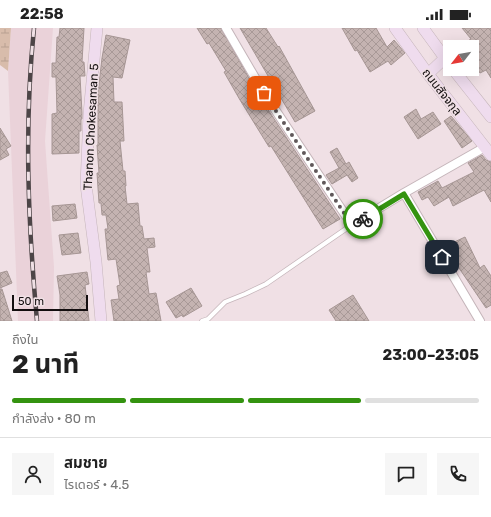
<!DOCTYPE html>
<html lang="th">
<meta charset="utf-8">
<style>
body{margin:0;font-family:Rubik,"Noto Sans Thai",sans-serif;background:#f6f6f6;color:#222;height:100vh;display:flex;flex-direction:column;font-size:15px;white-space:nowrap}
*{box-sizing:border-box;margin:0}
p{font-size:13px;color:#767676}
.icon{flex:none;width:22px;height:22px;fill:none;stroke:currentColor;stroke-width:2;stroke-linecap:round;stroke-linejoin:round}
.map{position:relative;height:293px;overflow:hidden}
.panel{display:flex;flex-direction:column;background:#fff;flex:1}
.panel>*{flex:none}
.needle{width:26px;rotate:239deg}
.tools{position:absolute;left:443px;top:12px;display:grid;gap:8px}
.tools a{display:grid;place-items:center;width:36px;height:36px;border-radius:0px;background:#fff;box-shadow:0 4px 16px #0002;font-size:20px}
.scale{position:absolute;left:12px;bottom:10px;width:76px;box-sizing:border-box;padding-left:4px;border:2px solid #130e0f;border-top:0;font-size:11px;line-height:14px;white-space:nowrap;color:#130e0f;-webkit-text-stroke:3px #f0e0e5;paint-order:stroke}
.pin{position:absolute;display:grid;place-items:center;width:34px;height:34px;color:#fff;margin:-17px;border-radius:8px;box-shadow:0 2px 6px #0006}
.courier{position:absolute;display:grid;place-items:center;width:40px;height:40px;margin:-20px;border:3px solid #349310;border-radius:50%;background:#fff;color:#222;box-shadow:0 1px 5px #0007}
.headline em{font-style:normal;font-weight:700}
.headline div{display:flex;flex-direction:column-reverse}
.headline{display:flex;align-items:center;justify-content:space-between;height:68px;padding:0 12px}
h1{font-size:26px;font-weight:700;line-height:30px}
.bar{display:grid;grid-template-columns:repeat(4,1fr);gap:6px 4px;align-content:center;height:48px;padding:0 12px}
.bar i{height:5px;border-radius:3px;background:#e0e0e0}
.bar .current{background:#349310}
.bar p{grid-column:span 4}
.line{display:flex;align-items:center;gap:10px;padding:0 12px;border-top:1px solid #e0e0e0}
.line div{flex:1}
.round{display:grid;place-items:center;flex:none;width:42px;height:42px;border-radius:0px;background:#f6f6f6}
.status{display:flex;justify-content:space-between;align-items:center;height:28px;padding:0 20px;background:#fff;direction:ltr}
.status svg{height:11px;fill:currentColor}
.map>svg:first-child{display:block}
.built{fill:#ead2d9}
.wetland{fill:url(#wetland-marsh)}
.building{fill:url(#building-cross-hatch);stroke:#a69694}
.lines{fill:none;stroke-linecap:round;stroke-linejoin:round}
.lane-casing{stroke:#c5b5ba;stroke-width:5.5}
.street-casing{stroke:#c5b5ba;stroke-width:10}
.secondary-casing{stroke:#c5b5ba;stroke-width:12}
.lane{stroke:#fff;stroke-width:4}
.street{stroke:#fff;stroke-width:8}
.secondary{stroke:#efdcee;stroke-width:11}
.rail-casing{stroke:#4d4547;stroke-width:4.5}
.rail{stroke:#f0e0e5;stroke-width:3;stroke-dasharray:9;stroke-linecap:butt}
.done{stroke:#60585a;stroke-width:4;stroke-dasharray:0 7.2}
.route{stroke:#349310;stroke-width:5}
.labels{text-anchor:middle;stroke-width:3;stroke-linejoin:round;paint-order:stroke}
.street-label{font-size:12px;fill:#130e0f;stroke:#f0e0e5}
</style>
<div class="status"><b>22:58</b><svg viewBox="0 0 49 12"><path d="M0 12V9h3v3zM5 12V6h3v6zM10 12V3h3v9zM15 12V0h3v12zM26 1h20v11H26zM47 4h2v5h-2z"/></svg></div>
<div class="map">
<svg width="491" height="293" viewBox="0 0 491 293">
<defs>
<pattern id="wetland-marsh" width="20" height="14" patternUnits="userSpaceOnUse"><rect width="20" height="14" fill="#d8bcab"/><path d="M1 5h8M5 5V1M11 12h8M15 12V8" fill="none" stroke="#b8a092"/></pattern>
<pattern id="building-cross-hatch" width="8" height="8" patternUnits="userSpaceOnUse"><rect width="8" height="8" fill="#c4b3b1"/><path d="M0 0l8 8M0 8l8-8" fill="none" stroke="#a89997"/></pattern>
</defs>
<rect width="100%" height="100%" fill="#f0e0e5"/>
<path class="built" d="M11 0H53L45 113 54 239 53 293H18L8 43Z"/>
<path class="wetland" d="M0 0H11L8 43 0 37Z"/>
<path class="building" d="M60 0H84L82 34H84L85 48H80L82 85V91H81V103H79V125L52 126V86L57 85 56 49H52V35H56L57 9H59Z
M197 0H221L259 68 340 191 323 201 271 118 269 119 240 72 224 44 226 43 209 15 207 16Z
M240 0H266L278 19 279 18 315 83 295 94Z
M342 0H376L387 19 394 12 405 25 391 37 388 33 370 44 357 22 355 23Z
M462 0H491V50L486 42 480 45 472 32V19H458L471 11Z
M106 7 130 12 122 50 113 49 114 74H122L124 113H120L123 143H125L126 158H125L127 176 138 175 140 198H142L144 211 154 210 155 219 147 220 150 244H146L149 266 156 265 161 293H114L111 272 119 271 117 258 120 257 116 231 108 232 105 201H108L106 187H102L101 175H99L97 145H99L97 117H98V65L102 30Z
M416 81 421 91 433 84 441 96 418 111 404 89Z
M451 88 472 113 462 120 444 93Z
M0 100 11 118 6 121 9 127 0 132Z
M337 120 346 136 349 134 358 150 352 154 347 147 332 156 326 147 339 140 330 124Z
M482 127 486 132 491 134V174L484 162 453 178 449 169 434 178 428 169 422 172 418 164 438 153 442 160 474 144 468 135Z
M75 176 77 190 53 193 52 178Z
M78 205 81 225 62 227 59 207Z
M465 209 480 240 484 237 491 248V277L486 280 459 240 448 217Z
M7 243 12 255 0 260V245Z
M87 244 89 256 85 257 89 293H60V267L57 248Z
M191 260 202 278 183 289 182 287 176 290 166 274Z
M0 261H2L12 293H0Z
M353 267 369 293H336L329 282Z"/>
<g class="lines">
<defs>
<path id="lane" d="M202 293 208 291 225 274 245 266 266 256 353 196"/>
<path id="street" d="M226 0 264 65 346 188 353 196 404 165 485 119
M404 165 480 293"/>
<path id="secondary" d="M97 0 89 86 86 157 96 234 101 293
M395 0 428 46 491 127
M423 0 450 37
M453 41 491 89
M428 46 445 30"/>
</defs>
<use href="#lane" class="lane-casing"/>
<use href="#street" class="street-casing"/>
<use href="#secondary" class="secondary-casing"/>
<use href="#lane" class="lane"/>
<use href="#street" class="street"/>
<use href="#secondary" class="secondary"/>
<defs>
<path id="rail" d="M34 0C24 98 28 195 37 293"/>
</defs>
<use href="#rail" class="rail-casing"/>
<use href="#rail" class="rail"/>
</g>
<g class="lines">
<path class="done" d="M264 65 346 188 353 196 363 191"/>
<path class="route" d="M363 191 404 166 442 229"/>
</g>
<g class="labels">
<g class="street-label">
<text transform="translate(442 64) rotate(52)" y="4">ถนนสัจจกุล</text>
<text transform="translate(91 99) rotate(-87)" y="4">Thanon Chokesaman 5</text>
</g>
</g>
</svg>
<div class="tools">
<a><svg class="needle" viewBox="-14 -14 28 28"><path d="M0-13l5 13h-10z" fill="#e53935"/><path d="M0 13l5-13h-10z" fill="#767676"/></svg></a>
</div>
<div class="scale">50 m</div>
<div class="pin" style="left:264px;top:65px;background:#ea580c"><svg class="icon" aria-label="bag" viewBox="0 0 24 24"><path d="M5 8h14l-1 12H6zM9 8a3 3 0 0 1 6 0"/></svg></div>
<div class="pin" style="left:442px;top:229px;background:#1f2937"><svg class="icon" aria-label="home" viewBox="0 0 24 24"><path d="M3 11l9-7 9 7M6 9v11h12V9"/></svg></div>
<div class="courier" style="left:363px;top:191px"><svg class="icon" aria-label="bike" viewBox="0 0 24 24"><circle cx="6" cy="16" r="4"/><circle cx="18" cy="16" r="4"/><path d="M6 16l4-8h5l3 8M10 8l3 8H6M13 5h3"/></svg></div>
</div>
<section class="panel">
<div class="headline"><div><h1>2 นาที</h1><p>ถึงใน</p></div><em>23:00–23:05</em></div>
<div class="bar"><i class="current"></i><i class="current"></i><i class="current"></i><i></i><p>กำลังส่ง · 80 m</p></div>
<div class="line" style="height:72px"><a class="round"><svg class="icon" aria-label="person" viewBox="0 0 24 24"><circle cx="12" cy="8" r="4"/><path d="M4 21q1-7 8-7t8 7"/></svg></a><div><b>สมชาย</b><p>ไรเดอร์ · 4.5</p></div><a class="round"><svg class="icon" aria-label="chat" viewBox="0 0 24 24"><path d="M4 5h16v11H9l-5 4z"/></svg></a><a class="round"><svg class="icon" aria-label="phone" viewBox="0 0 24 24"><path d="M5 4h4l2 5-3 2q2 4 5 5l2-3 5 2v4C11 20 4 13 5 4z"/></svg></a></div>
</section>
